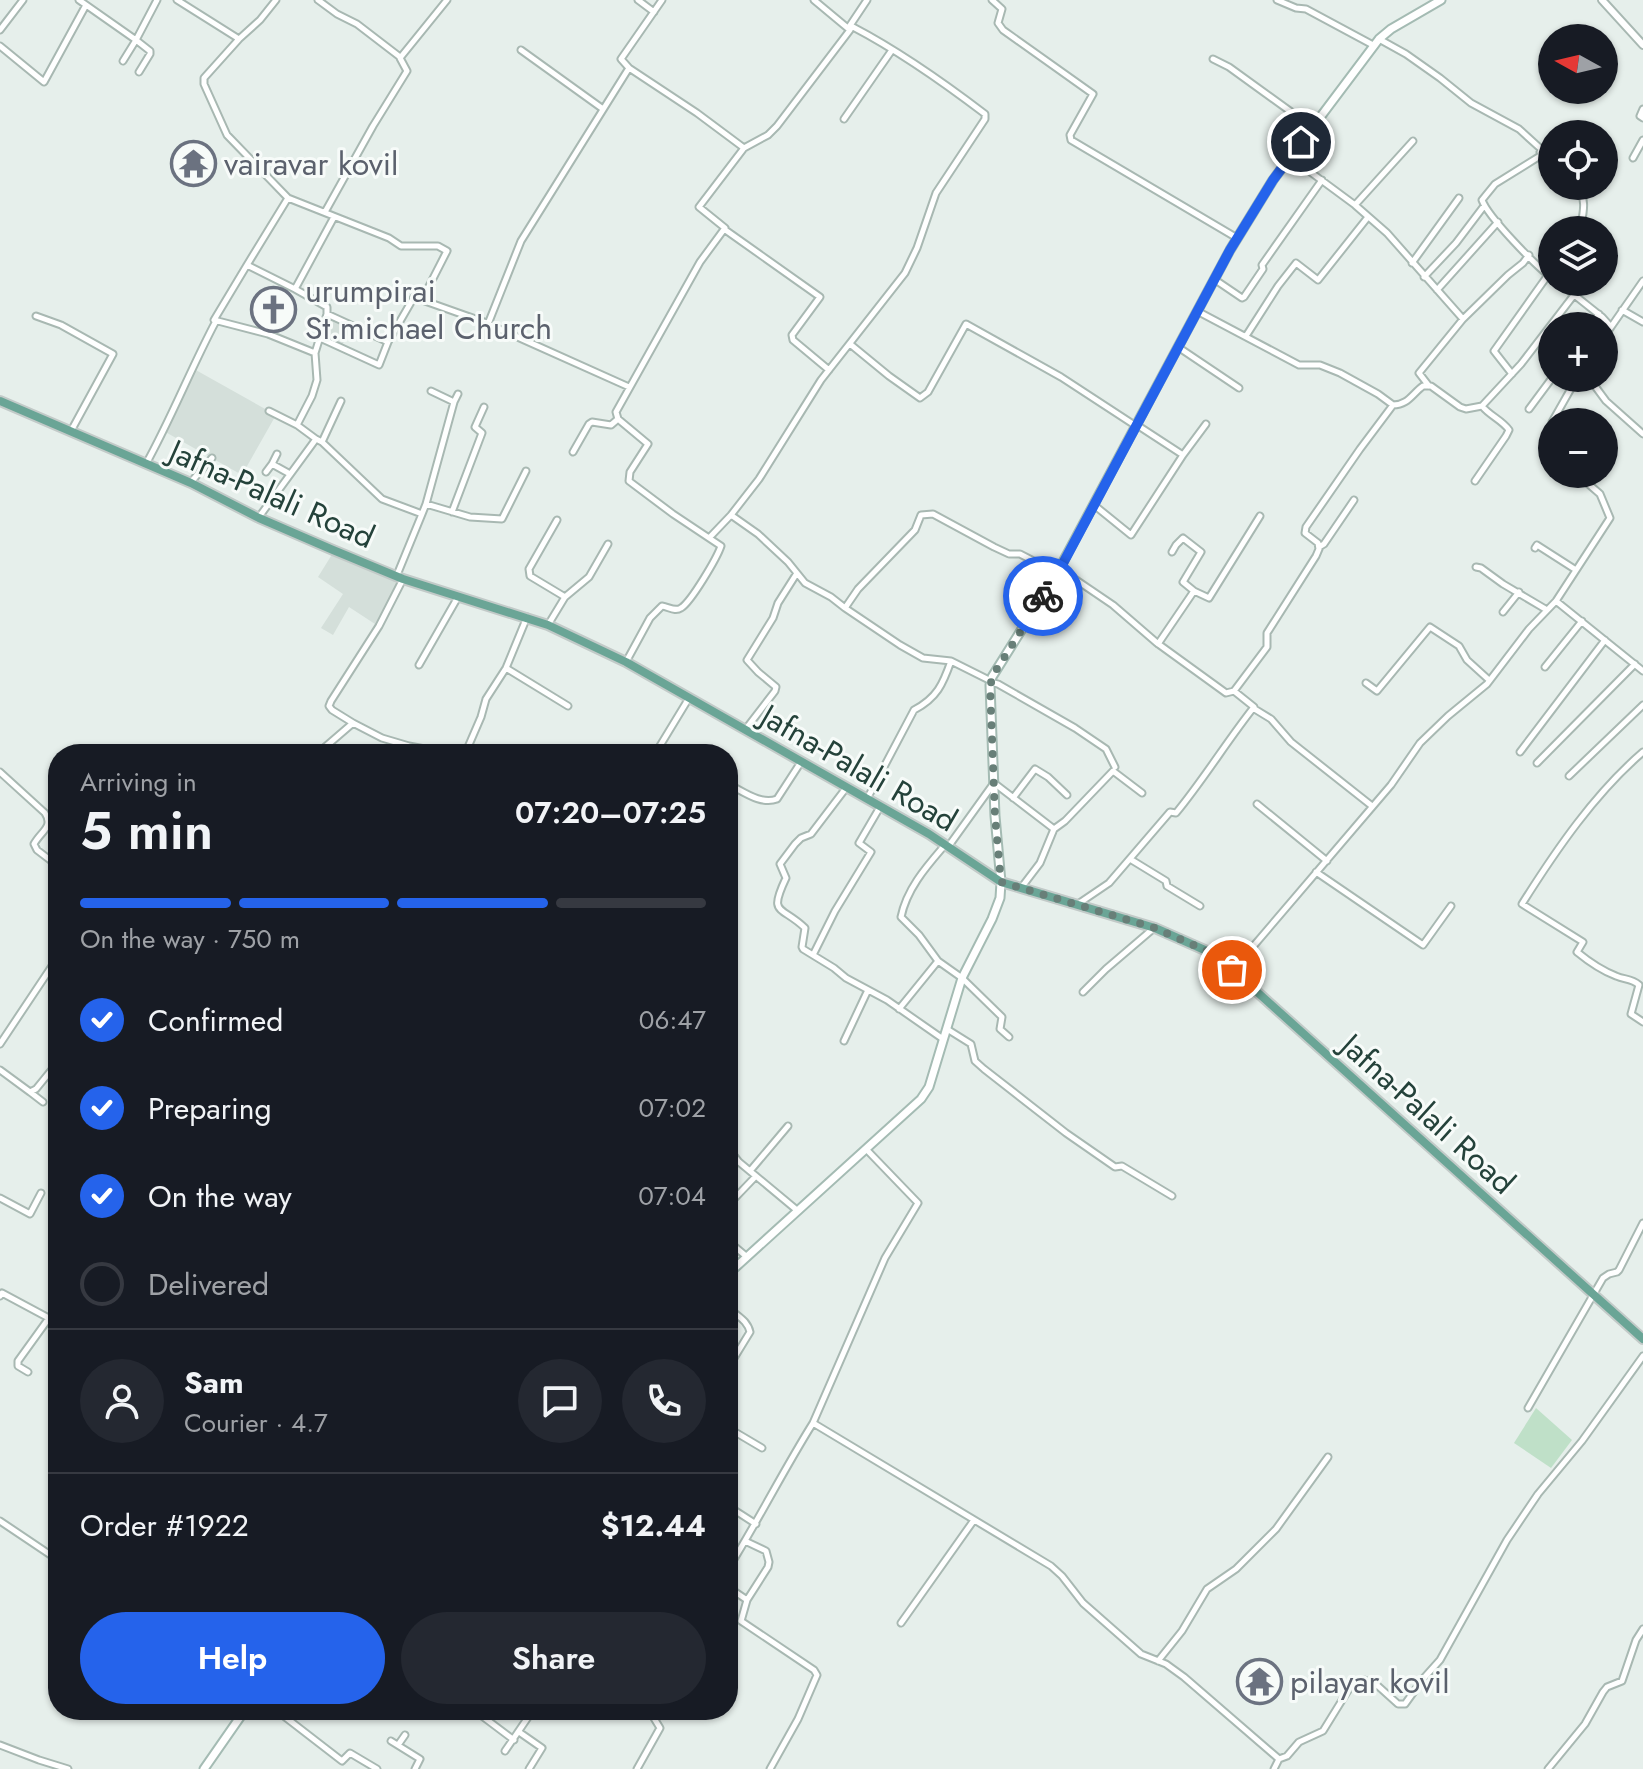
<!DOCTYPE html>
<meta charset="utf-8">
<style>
body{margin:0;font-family:Jost,sans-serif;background:#242831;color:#f1f3f6;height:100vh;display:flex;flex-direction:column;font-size:30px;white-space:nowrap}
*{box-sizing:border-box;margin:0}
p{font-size:26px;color:#9ea1a6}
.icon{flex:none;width:44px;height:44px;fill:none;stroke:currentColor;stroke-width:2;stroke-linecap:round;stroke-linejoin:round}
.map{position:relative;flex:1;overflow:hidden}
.side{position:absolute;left:48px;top:744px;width:690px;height:976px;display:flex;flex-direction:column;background:#171b24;border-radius:32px;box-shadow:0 2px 6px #0004}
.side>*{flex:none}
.needle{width:52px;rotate:278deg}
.buttons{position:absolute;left:1538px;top:24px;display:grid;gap:16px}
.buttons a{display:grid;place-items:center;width:80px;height:80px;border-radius:50%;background:#171b24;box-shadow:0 2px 6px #0004;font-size:40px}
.pin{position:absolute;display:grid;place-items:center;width:68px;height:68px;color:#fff;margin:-34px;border:4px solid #fff;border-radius:50%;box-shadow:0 2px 8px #0007}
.courier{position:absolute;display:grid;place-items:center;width:80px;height:80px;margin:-40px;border:6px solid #2563eb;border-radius:50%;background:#fff;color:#222;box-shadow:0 2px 10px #0007}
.overview em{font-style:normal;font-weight:600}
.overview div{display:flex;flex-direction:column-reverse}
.overview{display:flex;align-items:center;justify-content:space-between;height:136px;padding:0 32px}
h1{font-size:52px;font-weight:600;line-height:60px}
.bar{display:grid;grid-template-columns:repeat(4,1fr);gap:12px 8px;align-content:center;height:96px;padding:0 32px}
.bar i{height:10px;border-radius:6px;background:#363941}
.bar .active{background:#2563eb}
.bar p{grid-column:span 4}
.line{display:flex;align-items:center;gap:20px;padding:0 32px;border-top:2px solid #363941}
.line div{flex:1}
.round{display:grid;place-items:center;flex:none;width:84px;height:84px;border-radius:42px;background:#242831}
ol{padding:0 32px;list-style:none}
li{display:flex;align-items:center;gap:24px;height:88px}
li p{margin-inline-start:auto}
li .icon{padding:8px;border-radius:50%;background:#2563eb;color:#fff;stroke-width:4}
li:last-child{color:#9ea1a6}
li i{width:44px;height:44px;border:4px solid #363941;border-radius:50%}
.action{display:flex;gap:16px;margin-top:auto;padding:16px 32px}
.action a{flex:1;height:92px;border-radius:48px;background:#2563eb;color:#fff;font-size:32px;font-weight:600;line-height:92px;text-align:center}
.action a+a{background:#242831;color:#f1f3f6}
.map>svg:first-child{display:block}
.built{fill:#d4dfda}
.green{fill:#bfe0c8}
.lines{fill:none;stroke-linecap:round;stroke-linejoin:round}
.minor-casing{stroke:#a8b8b2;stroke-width:9}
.tertiary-casing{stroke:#a8b8b2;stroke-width:10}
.secondary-casing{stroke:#a4bbb3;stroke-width:11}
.primary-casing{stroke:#c2cac8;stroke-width:12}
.minor{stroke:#fff;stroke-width:5}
.tertiary{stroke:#fff;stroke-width:6}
.secondary{stroke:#fff;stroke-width:7}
.primary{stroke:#6aa596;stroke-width:8}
.done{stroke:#687f78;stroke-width:8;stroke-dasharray:0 14.4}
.route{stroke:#2563eb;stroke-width:10}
.labels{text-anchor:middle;stroke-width:6;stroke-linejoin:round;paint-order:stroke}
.worship-label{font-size:32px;fill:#5b616d;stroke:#f7fbf9;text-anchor:start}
.street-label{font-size:32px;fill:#24423a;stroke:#f7fbf9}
</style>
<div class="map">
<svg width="1643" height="1769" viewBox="0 0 1643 1769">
<rect width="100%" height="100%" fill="#e6efeb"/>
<path class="built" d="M327 314 353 325 341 347 320 338Z
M194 369 276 415 242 475 160 429Z
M336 548 407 575 375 624 349 607 333 635 321 628 343 594 318 577Z"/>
<path class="green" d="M1536 1408 1572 1440 1551 1468 1514 1443Z"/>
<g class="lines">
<defs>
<path id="minor" d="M79 0 136 40 157 0
M177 0 239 39 204 78V84L227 135 288 198 389 238 401 246H438L447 251 422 300 484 322 629 387
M318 0 337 14 357 24 400 57
M638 0 654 12
M992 0 1002 9 998 23 1003 30 1093 94 1070 135 1071 140 1237 238
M1277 0 1296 8 1306 9 1373 45
M849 27 867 0
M0 30 23 0
M239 39 260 20 276 0
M1379 39 1406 54 1440 78 1471 103 1519 129 1541 149 1540 156 1495 184 1482 200C1488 217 1536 266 1552 278
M0 46 44 82 86 5
M521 50 603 109
M1213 59 1229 67 1312 127
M123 61 136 40 150 51V54L139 72
M629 68 697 113 744 148
M1643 109 1640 116 1643 118
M844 119 892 50
M1540 152 1547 153 1552 159
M1290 157 1355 205 1387 233 1463 319
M1633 158 1643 140
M1576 186C1588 198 1583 214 1580 230
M1355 205 1413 141
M325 212 373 126 407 71 400 58 447 0
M724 229 820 297 792 335 793 340 829 370
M1412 263 1459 198
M247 265 288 198
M1424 277 1456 243 1484 206
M1214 279 1242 298 1244 297 1263 269 1262 265 1322 180
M1558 282 1602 317 1611 327
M295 289 247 265 214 320 268 334 315 353
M1437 290 1498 222
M1622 310 1643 322
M1197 311 1299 365H1320L1340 373 1378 394 1393 405 1360 449 1306 527 1305 533 1318 543 1319 549 1316 556 1267 633V647L1234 691
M327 314 388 342 414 297 422 300
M36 316 61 325 113 354 71 431
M488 324 521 241 629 68 621 59 662 0
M1590 326 1599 314
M1246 336 1278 286 1296 263 1318 280 1368 217
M1604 337 1643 281
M320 338 379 365 388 342
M850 344 889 376 920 398 928 392 966 324 1061 377 1136 426
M1178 347 1239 388
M1512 374 1494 351 1548 275
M1589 378 1606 401 1643 434
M1429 386 1419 373 1463 319 1508 275 1523 263 1529 255
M454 402 458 394
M1393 405C1408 405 1412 394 1423 386H1431L1460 407 1466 409 1482 406C1490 416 1502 420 1509 430L1506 436 1475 481
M1482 406 1521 364 1574 295
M1529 409 1552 378
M269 411 297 425
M1552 422 1577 378
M1552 423 1548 431 1552 448
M1137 425 1183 455 1206 424
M316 439 297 425 312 396 317 380 315 353 327 314V307L295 289 334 217
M322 442 341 401
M573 452 589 424 592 422 611 425 618 419
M277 454 272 464 290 474
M146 464C172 417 191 368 216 321
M266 472 272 464
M191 482 212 458
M426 504 470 517 502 519 526 471
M1094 505 1131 535 1183 455
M452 512 482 433 475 427 484 407
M422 514 426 504 454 402 431 391
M731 515 758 534 788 562 805 583 831 597 845 608 900 645 923 658 951 661 991 681
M259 517 316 439 322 442 382 499 422 514 397 575
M557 520 529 569 530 576 565 597
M710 537 731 515 759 479 821 380 905 273 917 248 936 193 985 119V114C943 82 899 51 853 27L849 29
M1319 547 1324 544 1354 500
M1535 548 1537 545 1576 570
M1172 552 1176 545 1183 538 1201 552 1183 582 1194 591
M1476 567 1481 568 1503 584 1547 610
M1060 569 1113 605 1157 643 1226 693 1234 691 1254 707C1227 741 1204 779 1176 813L1170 812 1109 883 1078 904
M1556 601 1643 671
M845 608 858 589 915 530 921 515 933 514 994 547 1009 554H1020L1057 573
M1503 612 1519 592
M548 625 565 597 589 577 608 544
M1158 644 1194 591 1209 598 1260 516
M626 662 650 618 662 606C669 607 675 612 681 608 691 602 717 558 721 546L673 514 629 481 630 472 648 444 618 419 616 412 700 262 725 228 699 207 744 148 768 135 777 126 850 30 814 0
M419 665 458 597
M1545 667 1582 621
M506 668 568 706
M990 682 998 684 1075 728 1106 749 1115 767
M1366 683 1377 691 1430 627 1459 646 1467 660 1489 680
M1253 708 1271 719 1291 742 1372 806
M353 723 382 738 409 746 451 754
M745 730 775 691 776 687 758 672 747 660 773 618 778 603 797 573
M1520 752 1605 640
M1643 752C1595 793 1556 850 1522 904L1583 942 1577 952C1588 961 1603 971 1616 976 1625 980 1631 978 1639 985L1631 1014 1643 1022
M317 754 353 723 332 710 329 706 331 701 379 626 403 579
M465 754 481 717 486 699 506 668 527 617
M655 754 689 698
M1537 763 1635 664
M0 772 45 813C54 827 41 831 34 844L37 850 58 866
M1569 776 1643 705
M728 786 730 785C744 792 761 805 777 799L801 762
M846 788 811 834 801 838 795 844 780 864 786 878C768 916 781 905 805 928L802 947 803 949 834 968 846 978 887 1000 943 1039
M1013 798 1035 769 1048 777 1067 795
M867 799 914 710C937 698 943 684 951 661
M1257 804 1327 861
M945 845C927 866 907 888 901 917L919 935 938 961 962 978 1002 1017 1000 1029 1009 1037
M948 847 994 783 1054 829
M1130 859 1166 881 1167 886 1200 906
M1316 872 1423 945 1451 906
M1021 888 1040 863 1054 829 1065 821 1113 771 1142 793
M813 955 835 911 871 852 859 843 880 807
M1233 970 1391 785 1420 743 1448 716 1487 684 1529 629 1556 601 1610 518 1600 494 1577 474
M1083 992 1106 969 1154 928
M899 1009 938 961
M947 1029 971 1044 975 1061 984 1069 1066 1133 1115 1167 1122 1166 1172 1196
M844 1041 868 990
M0 1044 58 957
M0 1070 30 1092 36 1089 58 1062
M30 1092 43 1102
M728 1148 739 1162 798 1211
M866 1149 918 1203 885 1258 813 1423 1051 1566 1062 1576 1083 1603 1141 1654 1166 1664 1184 1677 1279 1759
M750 1171 788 1126
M728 1196 733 1200 756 1176
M0 1198 30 1214 41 1193
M728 1241 747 1257
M0 1296 2 1293 58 1323
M728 1307C736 1316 747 1319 750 1332L728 1368
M28 1372 18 1366V1361L49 1318
M1528 1408 1603 1278 1609 1274 1617 1272 1619 1270 1643 1223
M728 1440 735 1432 762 1448
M728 1506 756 1524
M0 1521 58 1560
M745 1541 766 1551 769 1562 768 1567 747 1600 741 1621 814 1670 817 1675 798 1719 770 1769
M728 1569C758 1521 783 1471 813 1423
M728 1587 747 1600
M901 1623 974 1520
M1158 1661 1182 1631 1207 1589 1236 1569 1276 1529 1328 1457
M276 1710 342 1761 350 1753 377 1769
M474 1710 514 1740
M519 1732 542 1748 529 1769
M391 1741 420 1759 415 1769
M0 1745 39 1760 68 1769
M398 1745 405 1735
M505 1751 533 1710
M637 1769 660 1728 649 1710
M1274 1769 1279 1759 1287 1756 1299 1742 1323 1731 1352 1684 1364 1680 1378 1686 1398 1704H1405L1423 1679 1440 1660 1507 1540 1538 1494 1582 1441 1643 1356
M1548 1769 1585 1724 1603 1692 1607 1687 1622 1681 1636 1640 1643 1629"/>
<path id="tertiary" d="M1602 0 1643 45"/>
<path id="secondary" d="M728 1274 921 1099 929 1087 962 978 992 919 1000 898 1001 882 995 816 990 685 992 677 1057 573 1230 250 1273 180 1379 39 1391 29 1441 0
M204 1769 245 1710"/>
<path id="primary" d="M0 401 191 483 259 518 333 550 403 579 548 625 626 662 929 834 1001 882 1155 928 1216 955 1643 1339"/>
</defs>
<use href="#minor" class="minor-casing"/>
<use href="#tertiary" class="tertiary-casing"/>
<use href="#secondary" class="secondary-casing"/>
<use href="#primary" class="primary-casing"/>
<use href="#minor" class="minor"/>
<use href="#tertiary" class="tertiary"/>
<use href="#secondary" class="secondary"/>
<use href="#primary" class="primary"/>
</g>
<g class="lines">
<path class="done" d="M1043 596 995 672 990 685 995 816 1001 882 1155 928 1216 955 1232 970"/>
<path class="route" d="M1043 596 1060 569 1230 250 1273 180 1301 142"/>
</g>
<defs>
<symbol id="temple-ring" viewBox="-11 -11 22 22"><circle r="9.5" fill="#f7fbf9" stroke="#6b7280" stroke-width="1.5"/><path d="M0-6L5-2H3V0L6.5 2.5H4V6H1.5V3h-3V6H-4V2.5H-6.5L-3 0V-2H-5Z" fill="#6b7280"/></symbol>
<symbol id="church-ring" viewBox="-11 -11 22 22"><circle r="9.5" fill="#f7fbf9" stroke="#6b7280" stroke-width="1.5"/><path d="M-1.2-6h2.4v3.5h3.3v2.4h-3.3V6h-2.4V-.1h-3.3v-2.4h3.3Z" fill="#6b7280"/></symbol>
</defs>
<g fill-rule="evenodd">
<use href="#temple-ring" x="168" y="138" width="51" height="51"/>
<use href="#church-ring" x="248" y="284" width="51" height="51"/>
<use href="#temple-ring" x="1234" y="1656" width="51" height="51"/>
</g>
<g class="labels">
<g class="worship-label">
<text x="224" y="175">vairavar kovil</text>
<text x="305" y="302">urumpirai<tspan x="305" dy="37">St.michael Church</tspan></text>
<text x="1290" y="1693">pilayar kovil</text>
</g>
<g class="street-label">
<text transform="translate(272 494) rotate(24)" y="11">Jafna-Palali Road</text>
<text transform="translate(859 768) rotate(30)" y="11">Jafna-Palali Road</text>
<text transform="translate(1428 1114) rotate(42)" y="11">Jafna-Palali Road</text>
</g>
</g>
</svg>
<div class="buttons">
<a><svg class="needle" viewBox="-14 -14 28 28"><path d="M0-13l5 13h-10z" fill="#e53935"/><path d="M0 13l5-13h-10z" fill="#9ea1a6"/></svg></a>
<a><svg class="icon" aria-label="locate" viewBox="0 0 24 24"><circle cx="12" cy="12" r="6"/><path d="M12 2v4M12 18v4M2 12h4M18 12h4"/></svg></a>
<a><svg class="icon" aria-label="layers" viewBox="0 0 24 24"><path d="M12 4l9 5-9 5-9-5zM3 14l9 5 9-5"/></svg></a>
<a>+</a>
<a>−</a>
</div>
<div class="pin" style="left:1232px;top:970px;background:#ea580c"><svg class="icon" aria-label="bag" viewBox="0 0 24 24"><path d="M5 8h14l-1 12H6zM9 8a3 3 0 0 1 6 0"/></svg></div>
<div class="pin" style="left:1301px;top:142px;background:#1f2937"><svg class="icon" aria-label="home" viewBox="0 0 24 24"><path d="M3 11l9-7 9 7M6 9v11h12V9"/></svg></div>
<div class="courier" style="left:1043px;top:596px"><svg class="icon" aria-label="bike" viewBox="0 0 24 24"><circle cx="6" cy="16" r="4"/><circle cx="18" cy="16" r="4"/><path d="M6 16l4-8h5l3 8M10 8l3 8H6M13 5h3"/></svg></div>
<section class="side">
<div class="overview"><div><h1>5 min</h1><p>Arriving in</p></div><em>07:20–07:25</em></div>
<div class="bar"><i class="active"></i><i class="active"></i><i class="active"></i><i></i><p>On the way · 750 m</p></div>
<ol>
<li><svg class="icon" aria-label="check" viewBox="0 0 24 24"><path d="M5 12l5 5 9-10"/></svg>Confirmed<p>06:47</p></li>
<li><svg class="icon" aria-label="check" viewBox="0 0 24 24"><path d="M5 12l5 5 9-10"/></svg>Preparing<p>07:02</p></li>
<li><svg class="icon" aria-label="check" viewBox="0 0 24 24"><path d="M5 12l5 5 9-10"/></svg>On the way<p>07:04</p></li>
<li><i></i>Delivered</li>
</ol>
<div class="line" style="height:144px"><a class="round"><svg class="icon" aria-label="person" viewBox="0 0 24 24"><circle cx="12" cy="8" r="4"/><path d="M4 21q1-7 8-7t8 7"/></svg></a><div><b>Sam</b><p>Courier · 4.7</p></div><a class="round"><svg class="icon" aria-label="chat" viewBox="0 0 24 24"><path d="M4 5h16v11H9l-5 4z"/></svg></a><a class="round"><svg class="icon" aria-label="phone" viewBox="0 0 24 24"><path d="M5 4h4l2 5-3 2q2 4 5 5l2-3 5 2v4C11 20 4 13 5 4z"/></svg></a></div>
<div class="line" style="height:104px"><div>Order #1922</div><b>$12.44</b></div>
<div class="action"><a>Help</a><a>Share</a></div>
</section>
</div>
